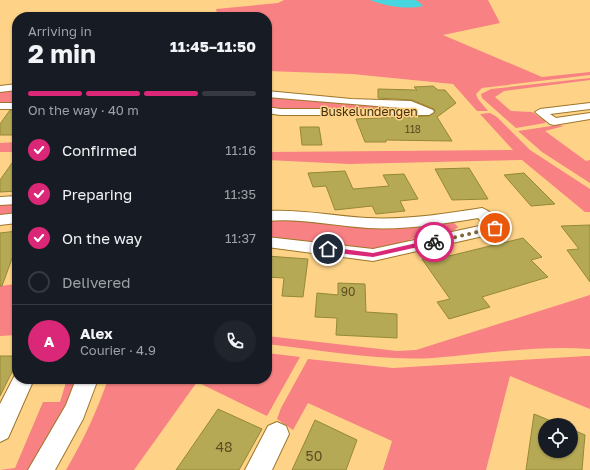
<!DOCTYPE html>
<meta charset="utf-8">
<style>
body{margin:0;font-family:"Golos Text",sans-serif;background:#20242c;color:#f1f3f6;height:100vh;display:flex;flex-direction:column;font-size:15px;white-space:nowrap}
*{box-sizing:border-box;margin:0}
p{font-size:13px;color:#9ea1a6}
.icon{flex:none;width:22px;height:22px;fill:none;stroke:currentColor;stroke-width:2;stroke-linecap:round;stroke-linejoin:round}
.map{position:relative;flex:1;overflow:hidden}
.details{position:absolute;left:12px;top:12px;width:260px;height:372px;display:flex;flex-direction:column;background:#171b24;border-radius:16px;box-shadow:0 1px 3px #0004}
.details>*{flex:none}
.tools{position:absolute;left:538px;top:418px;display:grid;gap:8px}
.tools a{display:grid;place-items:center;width:40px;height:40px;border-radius:50%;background:#171b24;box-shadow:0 1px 3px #0004;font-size:20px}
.pin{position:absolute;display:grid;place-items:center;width:34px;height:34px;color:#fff;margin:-17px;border:2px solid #fff;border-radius:50%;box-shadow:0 1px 4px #0007}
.courier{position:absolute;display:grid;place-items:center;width:40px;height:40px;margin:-20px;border:3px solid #db2777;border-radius:50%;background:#fff;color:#222;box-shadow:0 1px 5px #0007}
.summary em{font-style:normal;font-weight:700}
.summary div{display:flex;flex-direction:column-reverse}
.summary{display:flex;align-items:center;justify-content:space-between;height:68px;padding:0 16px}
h1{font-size:26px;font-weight:700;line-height:30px}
.bar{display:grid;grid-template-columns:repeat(4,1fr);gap:6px 4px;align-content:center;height:48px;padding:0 16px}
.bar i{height:5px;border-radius:3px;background:#363941}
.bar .on{background:#db2777}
.bar p{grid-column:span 4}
.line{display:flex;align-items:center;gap:10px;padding:0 16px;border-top:1px solid #363941}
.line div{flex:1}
.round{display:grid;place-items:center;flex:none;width:42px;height:42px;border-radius:21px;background:#20242c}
ol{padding:0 16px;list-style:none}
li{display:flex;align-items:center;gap:12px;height:44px}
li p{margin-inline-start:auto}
li .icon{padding:4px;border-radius:50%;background:#db2777;color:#fff;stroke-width:4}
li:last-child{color:#9ea1a6}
li i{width:22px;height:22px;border:2px solid #363941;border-radius:50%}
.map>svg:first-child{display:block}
.green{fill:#f88183}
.water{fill:#47d6de}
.building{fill:#b6a956;stroke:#958834}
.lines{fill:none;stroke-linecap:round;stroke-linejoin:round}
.street-casing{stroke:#9e7629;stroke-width:2}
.street{fill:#fff;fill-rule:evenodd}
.route{fill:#db2777}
.done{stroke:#826839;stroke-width:4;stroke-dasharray:0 7.2}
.labels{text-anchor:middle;stroke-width:3;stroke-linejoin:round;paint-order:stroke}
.far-number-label{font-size:10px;fill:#5e4e21}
.far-street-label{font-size:12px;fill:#402f0f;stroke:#fed388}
.number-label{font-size:12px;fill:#5e4e21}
.near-number-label{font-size:14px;fill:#5e4e21}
</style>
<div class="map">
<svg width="590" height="470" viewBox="0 0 590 470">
<rect width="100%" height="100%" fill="#fed388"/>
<path class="green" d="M284 0H488L500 23 443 35 542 77 590 72V75L482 88 476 94 478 99 488 111H477L453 84 352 74 267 71V17H218L216 9 278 3Z
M590 78V80L504 91 495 97 511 111 532 112 545 121V123L516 128 482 98 481 94 491 89Z
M17 88V104L0 105V90Z
M267 97 389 105V107C377 111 354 114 343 108L281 109 267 107Z
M490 113 497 117 530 150 590 189V212H585L522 160 349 164 267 160V152L513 150 480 114Z
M558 125 564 126 545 131 586 161 590 160V183L542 152 518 131Z
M17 142V152H0V143Z
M17 203V215L0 217V204Z
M273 217 380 225 386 228 413 227 418 224 453 222 458 227 450 234 442 236 435 234 411 239 405 245 375 250 267 238V220Z
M17 284V335L0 336V286Z
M590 295V349C537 345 485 354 433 358 377 361 322 350 267 344V336L397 351 416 350Z
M267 353 300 357 267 416 197 382 134 470H66C83 441 97 411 108 379H267Z
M586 356H590V409L510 376 486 470H383L392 441 308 403 293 430 277 419 281 408 308 359 393 368Z
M67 379H79L75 389 30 470H0L15 468 43 402H60Z"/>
<path class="water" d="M370 0H414L418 1 423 6C407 10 385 6 370 0Z"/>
<path class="building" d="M433 86 438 90H445L456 103 437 117 452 141 386 140V142H365L356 119 429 116 435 112 434 109 412 100 378 98V89L417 90 414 87Z
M10 110H17V128L13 135H0V124Z
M300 127H319L322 145H302Z
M17 156V191L0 192V180Z
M469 168 477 181 488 199 452 200 435 169Z
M345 171 353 189 389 186 383 175 404 174 418 199 400 201 405 211 376 214 372 206 335 210 326 186 313 187 308 173Z
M524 173 555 204 531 206 504 175Z
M590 225V282L567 250 579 249 561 226Z
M17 231V245L2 286H0V233Z
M523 238 542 257 531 260 548 277 482 297 490 307 449 319 437 302 450 299 422 259 447 253 449 256Z
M267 256 308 259 303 297 282 296 284 278 267 277Z
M338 283 365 284 366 312 397 314V338L336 335 337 318 315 317 317 293 338 295Z
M0 356H17V362L0 396Z
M218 409 262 429 239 470H176Z
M534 414 561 425H545V451H571V429L585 435 582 470H526Z
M315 420 357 440 346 470H292Z"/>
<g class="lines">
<defs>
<path id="street" d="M17 84V90L0 92V86Z
M267 91 351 99 411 101 433 110 434 112 429 115H280L267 113V107L280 109H413L267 97Z
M0 103H17V109H0Z
M590 103V109L550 114 556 118 590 113V119L554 125 550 124 535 112 540 109Z
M17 196V204L0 205V197Z
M482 208C491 211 498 220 503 228L501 232 373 261 267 247V237L373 249 484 225 478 218C442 224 405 230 368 228 334 226 301 218 267 221V211C301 209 333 216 367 218 406 220 444 214 482 208Z
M17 213V223L0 225V215Z
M17 371V379H34L8 438 0 442V404Z
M76 379H98L83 419 55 470H28L66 405Z
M277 422 286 426 289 434 272 470H245L268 426Z"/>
</defs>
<use href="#street" class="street-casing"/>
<use href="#street" class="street"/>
</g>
<path class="route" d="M434 239 436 240V243L373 257 328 252 324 249 328 247 373 253Z"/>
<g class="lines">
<path class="done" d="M434 242 495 228"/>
</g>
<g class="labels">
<g class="far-number-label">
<text x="413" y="133">118</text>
</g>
<g class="far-street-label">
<text x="369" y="116">Buskelundengen</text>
</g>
<g class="number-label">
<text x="348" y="296">90</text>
</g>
<g class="near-number-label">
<text x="224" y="452">48</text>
<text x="314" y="461">50</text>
</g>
</g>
</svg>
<div class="tools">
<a><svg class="icon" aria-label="locate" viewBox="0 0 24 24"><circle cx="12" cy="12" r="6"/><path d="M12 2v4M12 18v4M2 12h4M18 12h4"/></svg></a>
</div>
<div class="pin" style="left:495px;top:228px;background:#ea580c"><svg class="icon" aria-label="bag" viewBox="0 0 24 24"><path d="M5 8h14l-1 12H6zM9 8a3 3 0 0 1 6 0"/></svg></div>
<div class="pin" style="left:328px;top:249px;background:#1f2937"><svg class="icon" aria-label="home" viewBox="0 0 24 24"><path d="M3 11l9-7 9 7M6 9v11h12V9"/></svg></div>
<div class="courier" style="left:434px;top:242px"><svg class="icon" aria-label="bike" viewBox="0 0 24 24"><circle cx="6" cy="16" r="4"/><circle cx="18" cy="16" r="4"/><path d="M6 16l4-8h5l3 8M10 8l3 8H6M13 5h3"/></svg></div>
<section class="details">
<div class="summary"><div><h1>2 min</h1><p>Arriving in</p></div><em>11:45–11:50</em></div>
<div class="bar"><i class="on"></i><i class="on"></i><i class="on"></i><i></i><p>On the way · 40 m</p></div>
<ol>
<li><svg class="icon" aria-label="check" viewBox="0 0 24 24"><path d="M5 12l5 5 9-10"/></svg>Confirmed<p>11:16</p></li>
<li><svg class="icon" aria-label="check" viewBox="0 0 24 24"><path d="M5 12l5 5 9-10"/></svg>Preparing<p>11:35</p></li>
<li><svg class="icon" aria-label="check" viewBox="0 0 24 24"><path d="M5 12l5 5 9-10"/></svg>On the way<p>11:37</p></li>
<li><i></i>Delivered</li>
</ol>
<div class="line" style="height:72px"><b class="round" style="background:#db2777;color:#fff">A</b><div><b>Alex</b><p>Courier · 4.9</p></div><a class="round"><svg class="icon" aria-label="phone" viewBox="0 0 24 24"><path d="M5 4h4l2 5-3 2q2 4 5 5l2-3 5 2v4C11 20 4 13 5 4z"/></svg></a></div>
</section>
</div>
